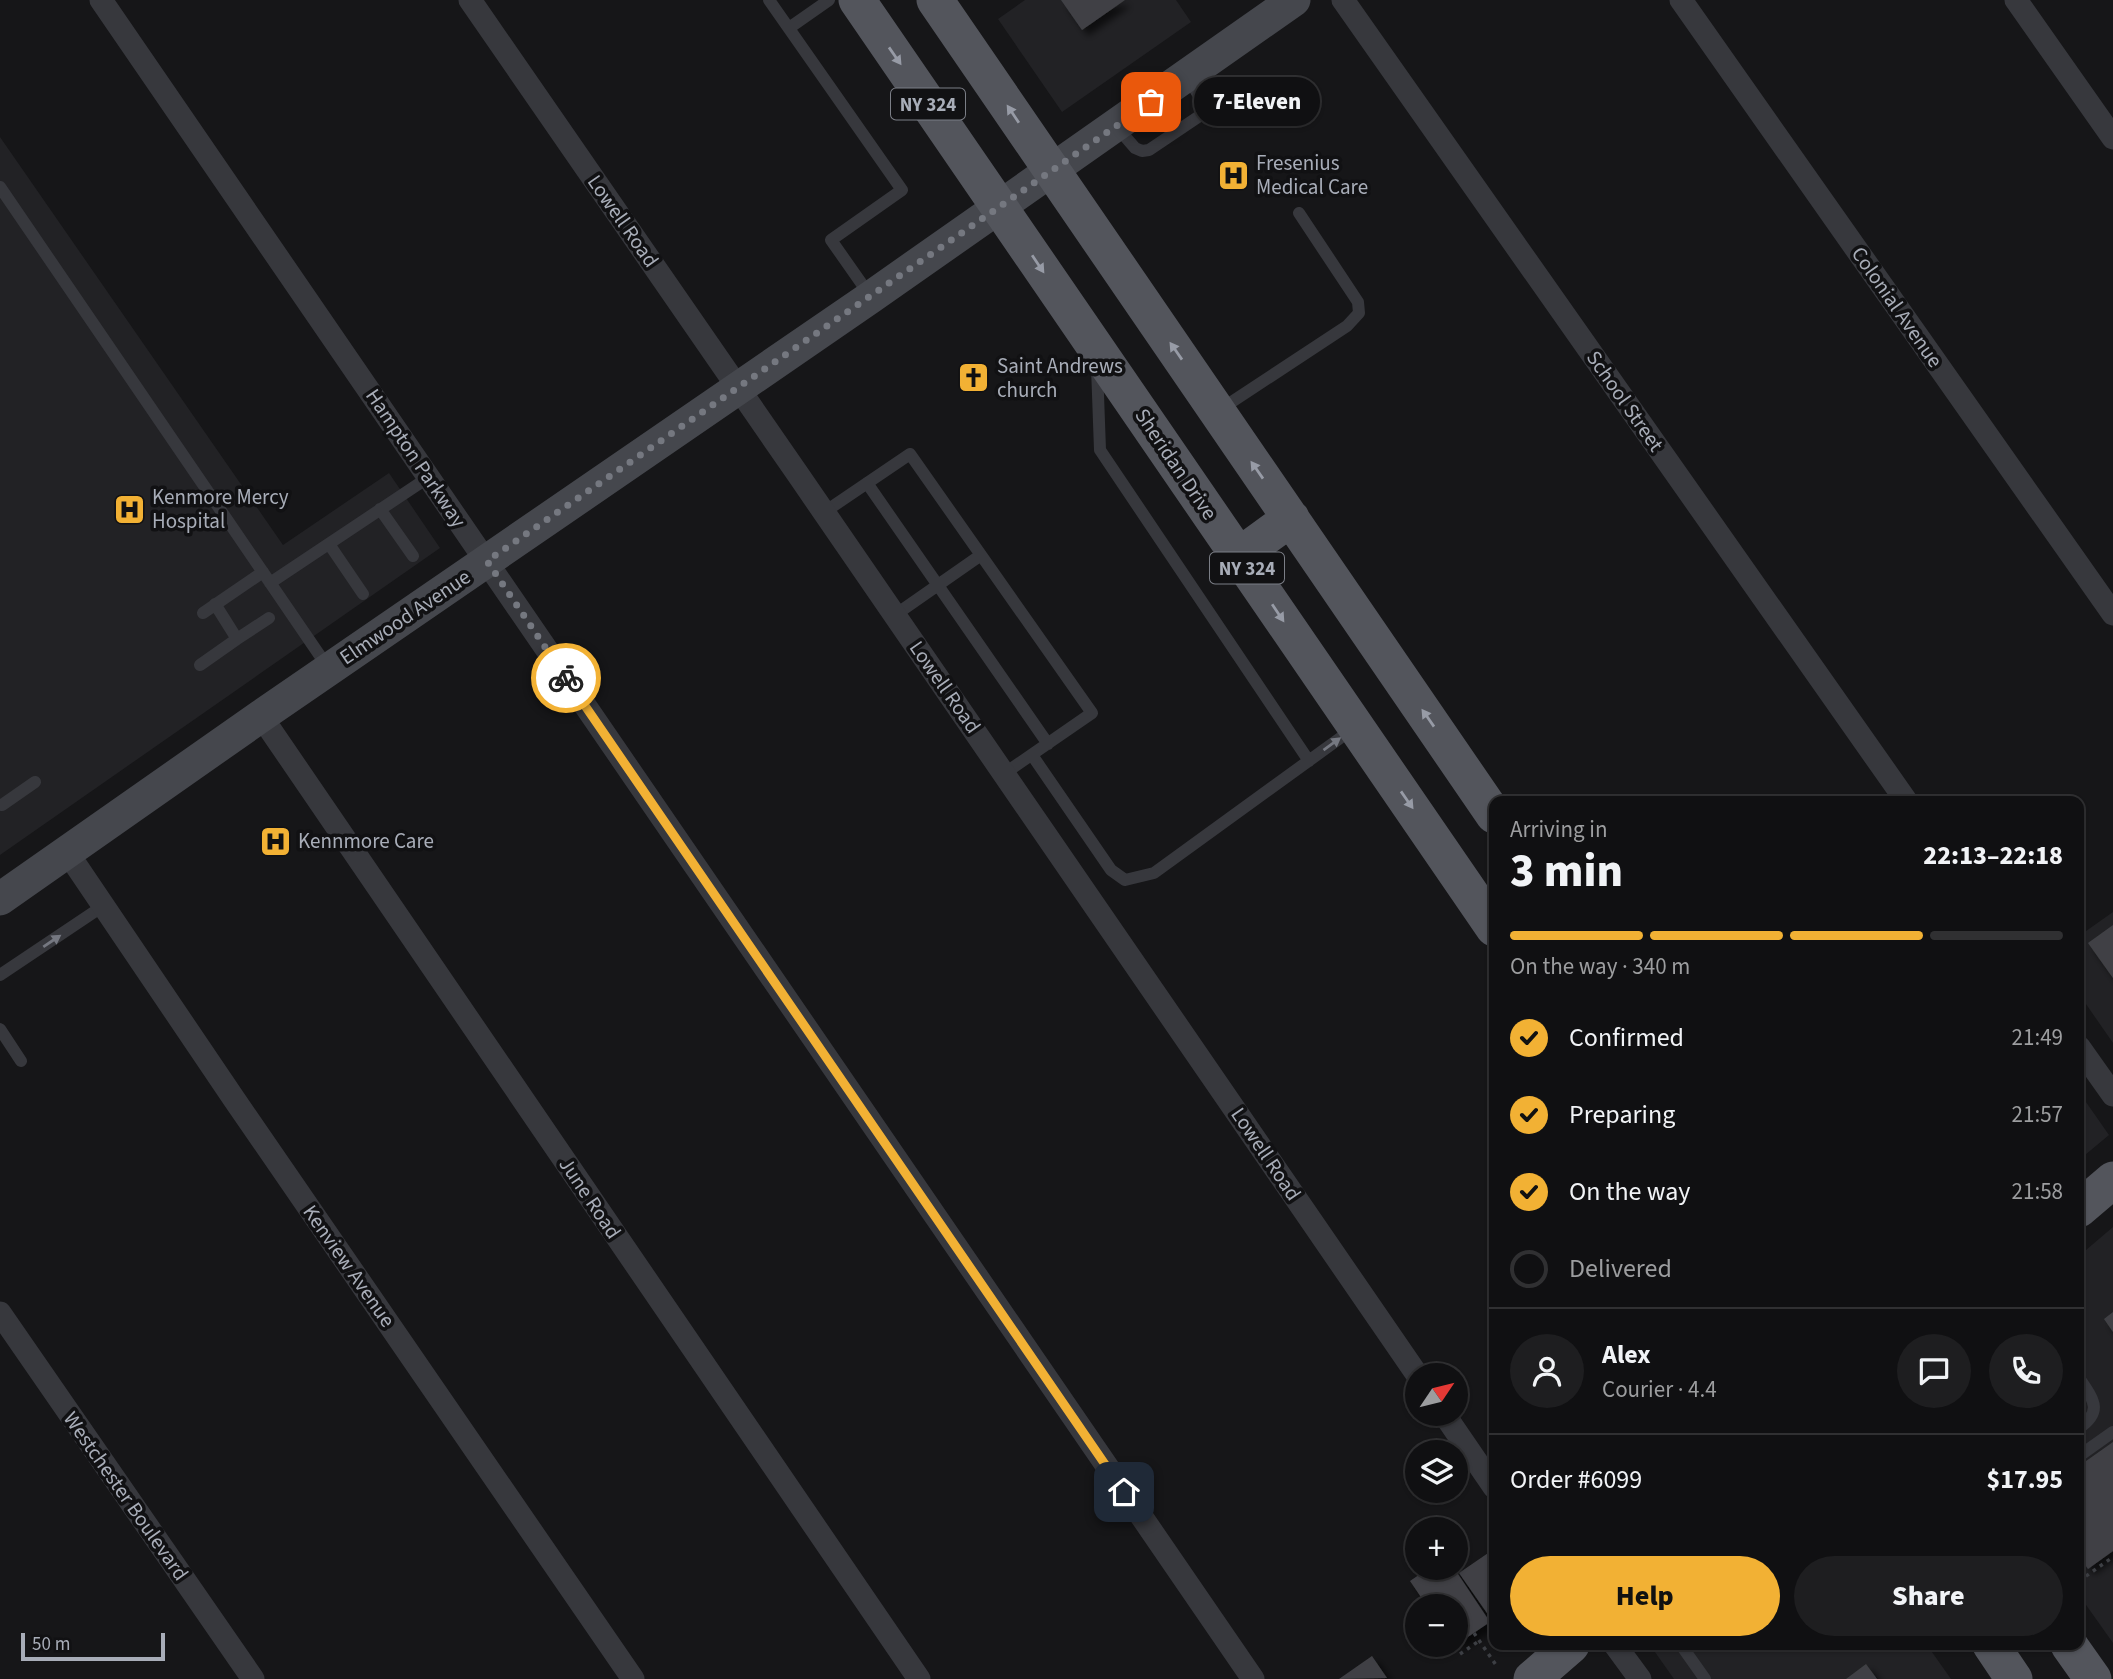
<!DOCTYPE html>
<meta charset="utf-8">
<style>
body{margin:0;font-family:"Source Sans 3",sans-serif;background:#1e1e20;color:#f1f3f6;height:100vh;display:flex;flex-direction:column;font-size:26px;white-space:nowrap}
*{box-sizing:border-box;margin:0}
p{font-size:23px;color:#9c9d9f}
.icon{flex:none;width:38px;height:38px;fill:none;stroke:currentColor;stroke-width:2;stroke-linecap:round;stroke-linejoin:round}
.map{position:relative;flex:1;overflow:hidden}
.side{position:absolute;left:1489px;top:796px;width:595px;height:854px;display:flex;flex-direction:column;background:#101012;border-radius:14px;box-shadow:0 2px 5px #0004,0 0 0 2px #303032}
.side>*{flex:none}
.needle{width:46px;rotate:55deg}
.tools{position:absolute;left:1405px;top:1363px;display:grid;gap:14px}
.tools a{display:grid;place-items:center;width:63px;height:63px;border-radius:50%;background:#101012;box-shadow:0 2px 5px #0004,0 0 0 2px #303032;font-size:35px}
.scale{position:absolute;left:21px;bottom:18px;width:144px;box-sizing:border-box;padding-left:7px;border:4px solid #a8adb8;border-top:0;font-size:19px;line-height:24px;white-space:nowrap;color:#a8adb8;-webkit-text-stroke:5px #111113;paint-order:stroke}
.pin{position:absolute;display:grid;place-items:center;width:60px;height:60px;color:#fff;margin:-30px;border-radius:14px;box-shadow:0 4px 10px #0006}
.courier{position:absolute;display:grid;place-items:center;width:70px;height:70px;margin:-35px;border:5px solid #f2b134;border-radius:50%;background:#fff;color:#222;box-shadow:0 2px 9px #0007}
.bubble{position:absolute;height:49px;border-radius:24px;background:#101012;box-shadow:0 2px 5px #0004,0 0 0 2px #303032;font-size:23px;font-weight:800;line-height:49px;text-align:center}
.headline em{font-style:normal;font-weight:800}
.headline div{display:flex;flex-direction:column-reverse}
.headline{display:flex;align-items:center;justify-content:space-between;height:119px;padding:0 21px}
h1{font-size:46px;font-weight:800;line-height:52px}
.bar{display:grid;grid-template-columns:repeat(4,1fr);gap:10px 7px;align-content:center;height:84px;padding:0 21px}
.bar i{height:9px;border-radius:5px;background:#303032}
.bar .on{background:#f2b134}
.bar p{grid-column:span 4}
.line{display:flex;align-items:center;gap:18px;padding:0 21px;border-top:2px solid #303032}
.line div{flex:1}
.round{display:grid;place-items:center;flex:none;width:74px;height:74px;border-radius:37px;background:#1e1e20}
ol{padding:0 21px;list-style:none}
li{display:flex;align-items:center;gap:21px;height:77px}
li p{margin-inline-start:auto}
li .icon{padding:7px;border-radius:50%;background:#f2b134;color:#111;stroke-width:4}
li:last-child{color:#9c9d9f}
li i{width:38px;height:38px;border:4px solid #303032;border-radius:50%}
.primary-button{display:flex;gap:14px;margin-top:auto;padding:14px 21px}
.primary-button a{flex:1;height:80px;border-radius:42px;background:#f2b134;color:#111;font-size:28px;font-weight:800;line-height:80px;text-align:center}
.primary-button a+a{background:#1e1e20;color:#f1f3f6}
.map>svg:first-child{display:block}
.built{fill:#222225}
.building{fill:#404145;filter:url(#shadow)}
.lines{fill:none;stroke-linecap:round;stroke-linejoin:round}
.path{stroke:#3d3f44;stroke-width:3.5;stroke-dasharray:3.5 5;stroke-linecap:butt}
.lane{stroke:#37383d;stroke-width:12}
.street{stroke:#37383d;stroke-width:23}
.secondary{stroke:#45474d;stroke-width:33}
.primary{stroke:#53555c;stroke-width:37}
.oneway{fill:#979ba6}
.oneway2{fill:#757881}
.done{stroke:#757880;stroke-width:7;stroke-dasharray:0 12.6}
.route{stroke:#f2b134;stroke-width:9}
.labels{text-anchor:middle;stroke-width:7;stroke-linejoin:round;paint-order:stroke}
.shield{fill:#111113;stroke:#7b7e86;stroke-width:2}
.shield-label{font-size:19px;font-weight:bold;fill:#a8adb8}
.poi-label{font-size:21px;fill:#a8adb8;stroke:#111113;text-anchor:start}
.street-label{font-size:21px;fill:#a8adb8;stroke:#111113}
</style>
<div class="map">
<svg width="2113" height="1679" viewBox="0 0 2113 1679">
<defs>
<filter id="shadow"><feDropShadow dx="6" dy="6" stdDeviation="3.5" flood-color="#0009"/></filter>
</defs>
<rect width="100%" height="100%" fill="#161618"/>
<path class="built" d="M1025 0H1176L1191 22 1062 112 998 19Z
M0 137 283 545 389 473 440 548 0 855Z
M2113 912V1043L2079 994V936Z
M2079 1092 2109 1135 2079 1160Z
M2113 1227V1643L2079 1595V1256Z
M1650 1645H1927L1951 1679H1674Z"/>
<path class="building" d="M1061 0H1125L1082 30Z
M2113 925V978L2088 943Z
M2113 1312V1332L2104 1319Z
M2113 1442V1551L2088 1569 2079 1556V1466Z
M1494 1549V1612L1489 1616 1459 1573Z
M1429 1568H1454L1490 1622 1456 1645V1606H1427L1410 1581Z
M1372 1656 1387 1678 1339 1679Z
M1866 1664 1877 1679H1846Z"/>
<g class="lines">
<path class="path" d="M2079 1581 2113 1557
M1474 1633 1496 1665
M1460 1654 1479 1641"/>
<path class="lane" d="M769 0 902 190 831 240 871 297
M789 28 829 0
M1116 126 1135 148 1142 151 1149 150 1201 115C1207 102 1194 89 1187 77
M0 187 329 669
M1097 367 1100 450 1309 761
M1218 411 1347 326 1359 313 1358 302 1299 213
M867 483 1048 744
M380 509 413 556
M823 513 910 454 1092 713 1005 773
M329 544 363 594
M270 583 429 477
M215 604 237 639 269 618
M203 613 263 572
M895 615 981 555
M200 665 237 639
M1032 755 1111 870 1125 880 1154 873 1354 728
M2 805 35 782
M0 975 103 906
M0 1029 21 1061
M2079 1378C2093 1399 2104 1411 2079 1428
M2079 1456 2113 1432
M1681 1645 1705 1679"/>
<path class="street" d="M101 0 1253 1679
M470 0C787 458 1103 916 1418 1376
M1343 0 1907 802
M1681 0 2113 614
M2016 0 2113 138
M261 716 919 1679
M67 852 234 1099 633 1679
M2079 1047 2113 1095
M0 1313 253 1679
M1444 1414 1494 1487
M1615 1645 1640 1679"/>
<path class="secondary" d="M0 899 261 716 871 297 1294 0"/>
<path class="primary" d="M857 0 1494 928
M935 0 1494 815
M1239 556 1291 518
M2079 1209 2113 1180
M1991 1645 2014 1679
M2069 1645 2093 1679
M1532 1679 1571 1645"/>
</g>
<defs><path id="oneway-solid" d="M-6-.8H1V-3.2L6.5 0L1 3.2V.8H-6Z" transform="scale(1.75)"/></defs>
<g class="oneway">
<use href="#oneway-solid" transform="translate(895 56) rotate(55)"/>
<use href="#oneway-solid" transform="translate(1013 114) rotate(-124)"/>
<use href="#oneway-solid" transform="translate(1038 264) rotate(56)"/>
<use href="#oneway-solid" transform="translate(1176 351) rotate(-125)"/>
<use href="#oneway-solid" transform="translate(1257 470) rotate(-125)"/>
<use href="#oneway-solid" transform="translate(1278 613) rotate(56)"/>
<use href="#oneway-solid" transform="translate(1428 718) rotate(-125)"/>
<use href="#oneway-solid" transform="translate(1407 800) rotate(55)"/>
</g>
<g class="oneway2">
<use href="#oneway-solid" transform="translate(1332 744) rotate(-36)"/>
<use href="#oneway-solid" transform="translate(52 941) rotate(-34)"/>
</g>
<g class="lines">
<path class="done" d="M566 678 487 561 1151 102"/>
<path class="route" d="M566 678 1124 1492"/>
</g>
<defs>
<symbol id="hospital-square" viewBox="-11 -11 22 22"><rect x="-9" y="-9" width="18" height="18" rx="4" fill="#f2b134" stroke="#111113"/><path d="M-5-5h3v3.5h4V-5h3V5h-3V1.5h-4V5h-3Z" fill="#111"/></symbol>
<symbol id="church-square" viewBox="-11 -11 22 22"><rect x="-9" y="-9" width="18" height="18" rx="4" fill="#f2b134" stroke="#111113"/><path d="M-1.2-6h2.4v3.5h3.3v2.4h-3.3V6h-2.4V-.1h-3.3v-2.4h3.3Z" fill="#111"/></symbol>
</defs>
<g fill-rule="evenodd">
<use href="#hospital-square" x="1216" y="158" width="35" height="35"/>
<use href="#church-square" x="956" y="360" width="35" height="35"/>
<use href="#hospital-square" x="112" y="492" width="35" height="35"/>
<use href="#hospital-square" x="258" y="824" width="35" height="35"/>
</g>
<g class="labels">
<g class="shield">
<rect x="891" y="88.5" width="74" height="31" rx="5"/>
<rect x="1210" y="552.5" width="74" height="31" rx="5"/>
</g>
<g class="shield-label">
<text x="928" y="111">NY 324</text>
<text x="1247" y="575">NY 324</text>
</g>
<g class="poi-label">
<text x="1256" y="170">Fresenius<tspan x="1256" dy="24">Medical Care</tspan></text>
<text x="997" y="373">Saint Andrews<tspan x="997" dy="24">church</tspan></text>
<text x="152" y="504">Kenmore Mercy<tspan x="152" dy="24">Hospital</tspan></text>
<text x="298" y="848">Kennmore Care</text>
</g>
<g class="street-label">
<text transform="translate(623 221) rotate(55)" y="7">Lowell Road</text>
<text transform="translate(1897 307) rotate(55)" y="7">Colonial Avenue</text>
<text transform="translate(1625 401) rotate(55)" y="7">School Street</text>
<text transform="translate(416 458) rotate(56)" y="7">Hampton Parkway</text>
<text transform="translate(1176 464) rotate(56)" y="7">Sheridan Drive</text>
<text transform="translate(405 617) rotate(-34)" y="7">Elmwood Avenue</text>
<text transform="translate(945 687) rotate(55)" y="7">Lowell Road</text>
<text transform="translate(1266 1154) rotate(56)" y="7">Lowell Road</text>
<text transform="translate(590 1198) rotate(56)" y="7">June Road</text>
<text transform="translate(349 1266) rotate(55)" y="7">Kenview Avenue</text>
<text transform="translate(126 1496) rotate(55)" y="7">Westchester Boulevard</text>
</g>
</g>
</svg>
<div class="tools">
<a><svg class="needle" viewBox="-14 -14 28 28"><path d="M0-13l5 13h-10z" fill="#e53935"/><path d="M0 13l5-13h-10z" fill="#9c9d9f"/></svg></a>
<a><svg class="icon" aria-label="layers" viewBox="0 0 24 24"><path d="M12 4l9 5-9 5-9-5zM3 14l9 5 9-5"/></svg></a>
<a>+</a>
<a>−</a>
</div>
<div class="scale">50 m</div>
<div class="pin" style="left:1151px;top:102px;background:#ea580c"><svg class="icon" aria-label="bag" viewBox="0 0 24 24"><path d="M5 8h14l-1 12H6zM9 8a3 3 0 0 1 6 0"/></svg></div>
<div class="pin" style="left:1124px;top:1492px;background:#1f2937"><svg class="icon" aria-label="home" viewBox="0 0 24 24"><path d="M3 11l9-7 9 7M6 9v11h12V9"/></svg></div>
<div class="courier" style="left:566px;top:678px"><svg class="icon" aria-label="bike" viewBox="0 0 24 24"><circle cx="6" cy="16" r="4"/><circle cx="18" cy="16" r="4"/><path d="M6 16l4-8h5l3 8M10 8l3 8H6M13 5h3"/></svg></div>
<div class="bubble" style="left:1194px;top:77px;width:126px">7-Eleven</div>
<section class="side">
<div class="headline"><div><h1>3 min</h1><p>Arriving in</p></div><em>22:13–22:18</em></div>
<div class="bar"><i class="on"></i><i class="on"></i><i class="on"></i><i></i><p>On the way · 340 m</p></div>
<ol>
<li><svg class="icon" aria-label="check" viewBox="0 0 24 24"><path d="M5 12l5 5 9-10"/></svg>Confirmed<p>21:49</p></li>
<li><svg class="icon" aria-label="check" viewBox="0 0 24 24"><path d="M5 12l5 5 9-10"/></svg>Preparing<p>21:57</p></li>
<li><svg class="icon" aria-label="check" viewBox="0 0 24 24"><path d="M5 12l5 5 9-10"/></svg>On the way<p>21:58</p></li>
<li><i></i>Delivered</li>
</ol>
<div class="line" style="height:126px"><a class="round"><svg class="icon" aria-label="person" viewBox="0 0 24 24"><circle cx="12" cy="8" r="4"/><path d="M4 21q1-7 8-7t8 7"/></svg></a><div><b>Alex</b><p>Courier · 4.4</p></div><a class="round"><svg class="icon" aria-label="chat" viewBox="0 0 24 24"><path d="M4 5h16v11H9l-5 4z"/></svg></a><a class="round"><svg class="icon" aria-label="phone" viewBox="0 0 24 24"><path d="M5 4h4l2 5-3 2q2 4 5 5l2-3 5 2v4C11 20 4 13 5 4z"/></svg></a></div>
<div class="line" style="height:91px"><div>Order #6099</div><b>$17.95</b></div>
<div class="primary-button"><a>Help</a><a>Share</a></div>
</section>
</div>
